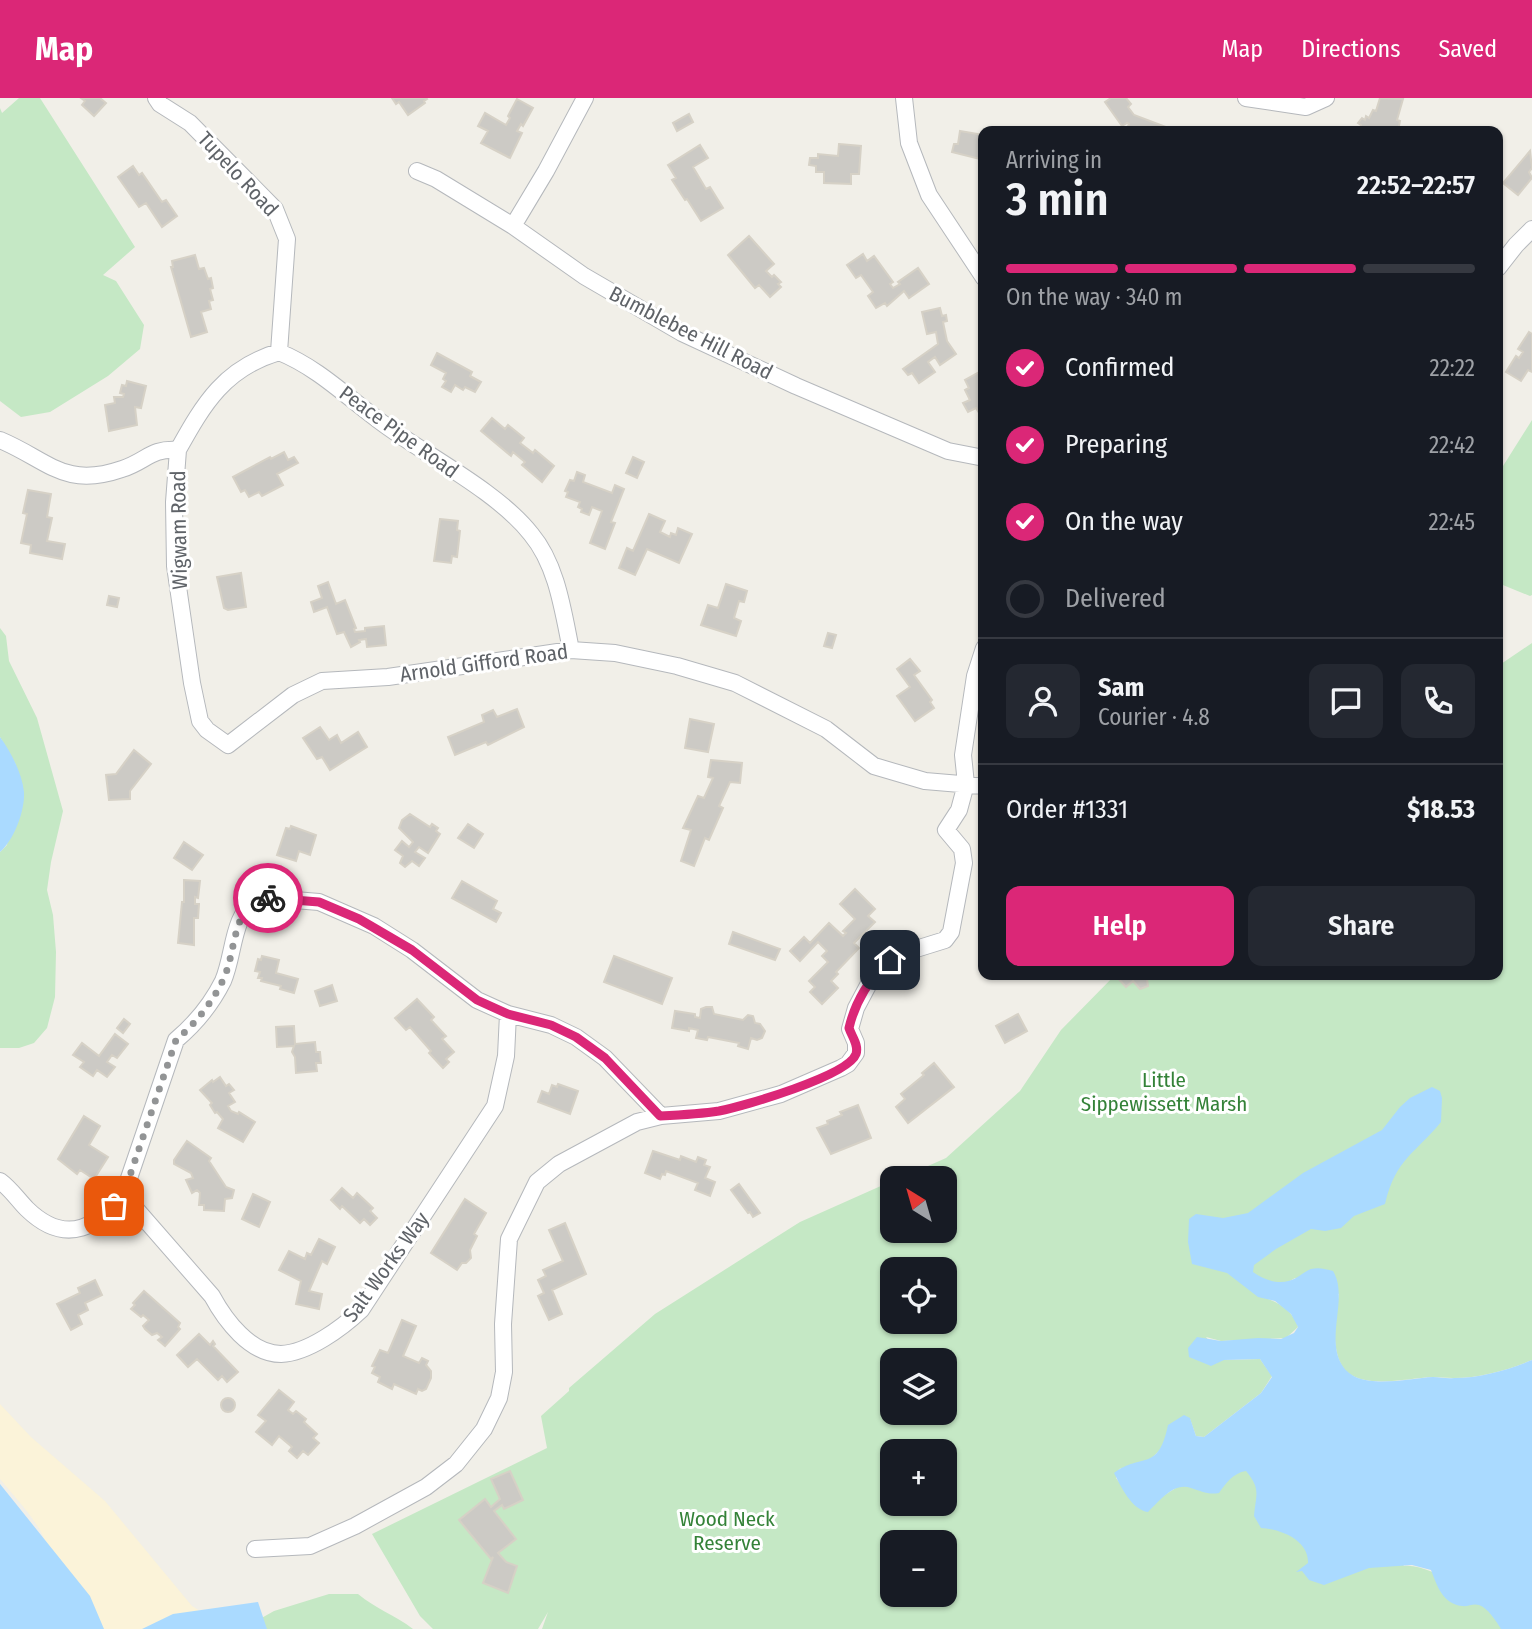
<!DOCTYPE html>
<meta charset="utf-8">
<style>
body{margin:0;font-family:"Fira Sans Condensed",sans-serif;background:#242831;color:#f1f3f6;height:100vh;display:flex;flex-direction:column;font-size:26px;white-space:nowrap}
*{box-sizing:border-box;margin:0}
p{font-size:23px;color:#9ea1a6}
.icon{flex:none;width:38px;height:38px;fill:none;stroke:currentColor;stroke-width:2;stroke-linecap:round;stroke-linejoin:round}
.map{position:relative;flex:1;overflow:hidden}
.side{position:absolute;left:978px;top:28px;width:525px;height:854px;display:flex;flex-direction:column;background:#171b24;border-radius:14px;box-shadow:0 2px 5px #0004}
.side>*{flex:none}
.needle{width:46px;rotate:323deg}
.tools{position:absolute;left:880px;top:1068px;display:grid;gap:14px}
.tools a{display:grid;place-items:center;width:77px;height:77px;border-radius:14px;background:#171b24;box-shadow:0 2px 5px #0004;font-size:35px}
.pin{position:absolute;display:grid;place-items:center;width:60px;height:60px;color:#fff;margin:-30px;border-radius:14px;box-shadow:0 4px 10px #0006}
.courier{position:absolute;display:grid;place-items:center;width:70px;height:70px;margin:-35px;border:5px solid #db2777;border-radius:50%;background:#fff;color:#222;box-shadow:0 2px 9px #0007}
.overview em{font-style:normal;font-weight:600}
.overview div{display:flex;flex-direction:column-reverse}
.overview{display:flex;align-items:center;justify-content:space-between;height:119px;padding:0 28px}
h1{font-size:46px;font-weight:600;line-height:52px}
.bar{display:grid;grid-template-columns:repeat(4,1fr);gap:10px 7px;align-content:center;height:84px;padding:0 28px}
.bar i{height:9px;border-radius:5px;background:#363941}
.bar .current{background:#db2777}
.bar p{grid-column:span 4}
.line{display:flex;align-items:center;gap:18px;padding:0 28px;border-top:2px solid #363941}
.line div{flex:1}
.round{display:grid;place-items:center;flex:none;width:74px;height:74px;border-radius:14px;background:#242831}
ol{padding:0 28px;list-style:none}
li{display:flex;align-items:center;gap:21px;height:77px}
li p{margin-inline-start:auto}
li .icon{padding:7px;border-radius:50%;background:#db2777;color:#fff;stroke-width:4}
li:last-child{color:#9ea1a6}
li i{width:38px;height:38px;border:4px solid #363941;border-radius:50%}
.action{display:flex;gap:14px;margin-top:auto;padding:14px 28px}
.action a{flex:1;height:80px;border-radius:14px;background:#db2777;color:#fff;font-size:28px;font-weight:600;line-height:80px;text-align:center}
.action a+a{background:#242831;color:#f1f3f6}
header{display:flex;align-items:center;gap:42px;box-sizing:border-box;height:98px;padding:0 35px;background:#db2777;color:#fff}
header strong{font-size:33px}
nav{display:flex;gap:38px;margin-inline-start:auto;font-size:24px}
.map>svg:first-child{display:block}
.green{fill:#c5e8c5;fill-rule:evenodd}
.sand{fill:#fbf3d9}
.water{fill:#aadaff}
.building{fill:#cccac5;stroke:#d6d1c6;stroke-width:2}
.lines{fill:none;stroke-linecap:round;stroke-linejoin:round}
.street-casing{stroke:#b5b8bc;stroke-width:18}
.street{stroke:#fff;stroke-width:16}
.done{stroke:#929495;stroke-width:7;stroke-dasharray:0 12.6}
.route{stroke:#db2777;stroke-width:9}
.labels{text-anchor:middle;stroke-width:6;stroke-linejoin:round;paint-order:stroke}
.street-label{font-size:21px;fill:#5f6368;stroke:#fff}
.park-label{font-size:21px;fill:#348238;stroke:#fff}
</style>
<header>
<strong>Map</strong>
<nav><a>Map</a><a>Directions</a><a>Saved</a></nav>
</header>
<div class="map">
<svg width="1532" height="1531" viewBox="0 0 1532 1531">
<rect width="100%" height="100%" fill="#f1efe8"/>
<path class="green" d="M19 0H40L135 149 103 177 116 183 144 227 140 251 108 278 50 314 21 319 0 303V10L2 15Z
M1532 322V497L1530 498 1498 485V376Z
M0 530 6 538 9 563 37 620 63 713 51 764 47 792 53 817 56 854 55 899 47 930 34 945 19 950H0V754L7 747 16 667 0 639Z
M1532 545V1262C1508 1272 1480 1280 1453 1280 1446 1280 1439 1279 1432 1279 1407 1280 1355 1294 1341 1266 1331 1246 1335 1217 1339 1196L1295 1180 1262 1199C1277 1203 1294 1213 1298 1229L1286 1240 1221 1243 1206 1239 1224 1262 1260 1261 1272 1278 1261 1295 1204 1339 1196 1338 1190 1321 1150 1362 1119 1371 1116 1380 1122 1388 1163 1398 1179 1388 1307 1337 1404 1468C1433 1464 1504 1515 1532 1531H542L548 1514 538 1531H433L420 1518 372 1436 547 1350 541 1318 569 1293V1290L655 1216 800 1124 892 1083V1132H945V1080H901L946 1060 1020 993 1061 932 1115 877H1498V568ZM892 1171H945V1223H892ZM892 1262H945V1314H892ZM892 1353H945V1405H892ZM892 1444H945V1496H892Z
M329 1496H358C376 1511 395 1517 413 1531H242L274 1513Z"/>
<path class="sand" d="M0 1306 31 1339 105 1403 192 1508 215 1522 242 1531H67C61 1503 55 1459 41 1434 30 1415 14 1398 0 1381Z"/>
<path class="water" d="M0 639C11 654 22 675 24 694 25 713 14 742 0 754Z
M1432 989 1440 993 1442 1000 1441 1024C1415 1056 1396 1060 1385 1106L1354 1118 1341 1130 1325 1133 1311 1131 1276 1151 1254 1167 1253 1174C1266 1183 1282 1188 1296 1180 1301 1177 1306 1173 1311 1171 1319 1169 1326 1171 1333 1173 1349 1199 1325 1239 1342 1267 1358 1294 1408 1280 1433 1279 1440 1279 1447 1281 1454 1280 1480 1280 1508 1272 1532 1262V1531H1501C1496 1523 1488 1510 1479 1507 1473 1505 1468 1509 1462 1508 1443 1506 1437 1488 1431 1472L1412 1467 1369 1470 1324 1487 1309 1482 1302 1473 1296 1474 1308 1465C1309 1442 1280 1431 1261 1430L1254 1418C1256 1396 1261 1391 1246 1373 1233 1375 1226 1385 1219 1395 1208 1397 1201 1393 1191 1390 1173 1384 1160 1403 1148 1414 1132 1412 1121 1389 1114 1375 1142 1354 1158 1375 1168 1327L1184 1317 1190 1320 1196 1338 1204 1339 1261 1295 1272 1279 1260 1261 1224 1262 1211 1268 1189 1259 1188 1250 1197 1239 1221 1243 1258 1240 1281 1241 1294 1235 1298 1229 1291 1216 1275 1203 1258 1199 1227 1175 1192 1166 1188 1144 1189 1121 1196 1116 1223 1120 1248 1115 1303 1075 1382 1032 1400 1009 1410 1000Z
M0 1386 90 1498 104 1531H0Z
M258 1504 267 1531H142L173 1516Z"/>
<path class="building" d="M81 0H100L106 5 94 18 82 7 85 3Z
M392 0H426L427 1 424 3 425 5 408 17 399 4 396 6Z
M1111 0H1126L1131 6 1128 9 1134 17 1166 29 1164 33H1126L1129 26 1127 25 1122 28 1105 4Z
M1380 0 1403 1 1397 22 1400 23 1398 33H1357L1361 27 1358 25 1362 20 1365 22 1366 18 1369 20 1373 12 1376 13Z
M517 1 533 10 523 28 521 26 517 33 522 35 510 60 481 45 488 33 478 28 485 15 506 27 510 20 508 18Z
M689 16 693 24 677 33 673 25Z
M960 33 984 37V62L952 54 954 46H958Z
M839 46 861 48 859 76H851V86L824 85V74H816V68L809 67 810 60H818V56L838 58Z
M700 47 708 60 693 69 706 91 710 89 723 110 701 123 687 101 685 102 672 82 676 80 668 67Z
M1530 53 1532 70 1529 74 1532 80 1518 97 1503 85Z
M133 68 139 77 142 75 162 104 166 102 177 118 162 129 146 105 139 109 118 79Z
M749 138 774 166 766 173 772 179 774 177 781 184 778 186 781 189 770 199 759 187 755 190 728 157Z
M863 156 867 163 874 158 893 184 890 186 893 190 900 186 898 184 918 170 929 186 909 200 904 193 887 208 885 205 876 210 868 198 873 194 861 177 856 180 847 167Z
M195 157 199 171 204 170 208 181 211 180 213 190 210 191 213 202 209 203 211 211 201 214 207 234 191 239 171 169H173L172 163Z
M940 210 942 218 946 217 947 223 943 224 947 243 956 256 940 267 935 259 928 264 935 274 919 285 912 275 908 277 903 271 938 246 936 234 927 236 922 214Z
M1529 234 1532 236V274L1528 272 1521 283 1506 274 1516 258 1519 260 1523 254 1518 251Z
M437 255 472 274 470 278 481 284 475 294 465 289 463 292 455 287 451 294 442 289 446 283 443 281 446 275 431 267Z
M983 272 984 273V323L976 310 968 314 963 305 970 302 965 292 969 290 965 282Z
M127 283 146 288 141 310 135 309 137 327 109 333 105 307 115 305 114 299H123L124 296 120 295 122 287 126 288Z
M492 320 505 331 508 327 524 340 520 345 533 355 535 352 554 368 542 384 522 367 525 364 513 354 511 358 481 333Z
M284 354 288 362 294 359 298 365 277 376 283 387 262 398 259 394 249 399 245 392 241 394 233 379 270 359 271 361Z
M633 359 644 364 637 380 626 375Z
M577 374 585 377 583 384 612 395 615 387 624 391 611 424 615 425 605 451 590 445 602 413 592 409 589 417 581 414 582 411 578 409 580 404 566 399 568 394 565 393 570 382 574 383Z
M28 392 51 396 47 419 52 420 47 443 65 446 62 461 30 455 31 447 21 445 27 416 23 415Z
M649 416 665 423 660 434 670 439 671 435 676 437 678 430 692 436 679 465 647 451 635 477 619 470 627 450 633 453Z
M440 421 458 423 457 432 460 433 457 459 452 458 451 465 434 463Z
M241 475 246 509 228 512 224 510 217 479Z
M328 484 336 506 345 502 356 530 354 531 355 534 365 533V530L384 528 386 547 367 549 366 541 359 542 360 544 351 549 344 534 337 536 327 509 314 514 311 504 322 500 318 488Z
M726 486 747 493 744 504 739 503 734 520 741 523 736 538 701 527 708 507 718 510Z
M109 498 119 500 117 509 107 507Z
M828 535 836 537 832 550 824 548Z
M910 561 920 573 914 577 932 602 930 604 934 610 915 623 897 598 910 589 897 571Z
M517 611 524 629 488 647 486 644 455 657 448 639 484 624 482 617 493 612 497 619Z
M690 621 714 626 708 654 685 650Z
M320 629 329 642 337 637 341 645 358 634 367 649 330 672 322 659 317 661 303 640Z
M134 652 151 666 130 693V701L109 702 106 677 116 676Z
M711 662 742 665 740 685 730 684 719 708 723 710 709 742 705 740 694 768 681 763 691 732 683 730 698 698 704 700 713 680 708 679Z
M410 716 430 729 432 726 438 730 436 733 440 736 428 755 419 749 415 754 425 760 419 768 412 763 405 769 400 765 403 758 395 752 402 743 409 749 413 744 399 730 402 722Z
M468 726 483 736 474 750 458 740Z
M291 728 316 737 310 757 299 753 296 763 277 757 286 730 290 731Z
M184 744 203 757 192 772 174 760Z
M184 782 200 783 198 800 195 799V806H199L198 820H194V847L178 845 182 804H184Z
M462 783 497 803 493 811 501 815 496 824 452 800Z
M855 791 875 811 868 818 875 824 854 845 859 850 836 874 838 876 831 883 838 890 822 906 810 894 815 889 809 883 828 864 822 858 827 853 818 844 800 863 790 853 804 839 810 845 829 825 843 838 846 835 843 833 855 821 840 806Z
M733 834 780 851 775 862 729 846Z
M262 858 279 862 276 875 298 881 294 895 280 891 281 888 261 883 262 880H258L260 874 255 873 258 861 261 862Z
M614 858 672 880 662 906 604 884Z
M1115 877H1152L1147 881 1148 888 1140 891 1133 883 1126 889Z
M332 887 337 903 320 908 315 893Z
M417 901 434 919 431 922 446 938 442 941 454 954 446 961 449 964 443 970 429 955 431 953 410 929 406 932 395 920Z
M706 909H712L714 916 743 922 748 917 753 918 755 925 760 926 765 933 762 940 757 942 751 940 748 951 738 948 739 945 708 939 707 942 696 940 698 932 689 930V933L672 930 675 913 695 916V919L700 920 701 911Z
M1018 916 1027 933 1005 945 996 928Z
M124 921 130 926 123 935 117 930Z
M294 928 295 946 315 944 316 954H320L321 965H316L317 973 296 975 295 959 292 954 294 948 277 949 276 929Z
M115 936 128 946 117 960 112 957 107 964 115 969 107 979 97 972 93 978 80 969 84 964 73 957 82 945 99 958Z
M934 965 954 989 908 1025 896 1009 905 1001 901 996 924 977 922 975Z
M220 979 226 988 229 986 234 992 229 995 235 1004 228 1008 231 1013 238 1016 239 1014 255 1024 243 1044 218 1030 223 1021 217 1014 215 1015 210 1007 212 1005 200 992 212 982 213 984Z
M558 986 578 993 570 1016 538 1004 542 993 549 996 552 987 557 989Z
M858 1007 871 1040 831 1056 817 1030 828 1026 827 1023 842 1017 840 1014Z
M84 1018 100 1028 89 1047 108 1059 94 1081 80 1072 77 1076 58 1061Z
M187 1043 211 1060 209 1063 226 1089 234 1092 232 1100 225 1101 224 1113 204 1112V1107H199L200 1095 197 1092 192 1095 186 1082 193 1080 191 1075 174 1066V1062Z
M653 1053 680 1062 681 1058 696 1064 698 1059 706 1062 704 1067 710 1069 705 1080 715 1084 710 1098 695 1092 698 1085 666 1073 665 1077 662 1076 660 1081 645 1075Z
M739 1086 760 1115 753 1119 750 1114 748 1115 731 1092Z
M342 1090 353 1100 357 1095 373 1110 370 1113 377 1120 370 1127 364 1121 360 1125 342 1108 340 1111 331 1102Z
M253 1096 270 1104 259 1129 242 1121Z
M465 1101 486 1115 474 1136 477 1138 470 1152 471 1160 466 1165H462L457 1172 431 1155Z
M565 1125 586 1176 552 1192 562 1216 549 1222 538 1198 544 1195 538 1182 546 1178 543 1172 563 1163 549 1132Z
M319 1141 335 1149 327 1166 322 1163 309 1193 322 1196 319 1211 296 1206 301 1183 279 1172 289 1153 305 1161 307 1155 311 1157Z
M95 1182 102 1197 85 1205 88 1212 78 1217 82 1226 71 1232 57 1206 80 1195 78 1190Z
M144 1193 180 1225 178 1229 180 1231 165 1248 158 1242 162 1239 157 1235 152 1237 145 1231 143 1228 149 1222 143 1217 141 1219 131 1211 135 1207 133 1205Z
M402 1222 416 1228 403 1258 419 1265 422 1260 428 1263 426 1267 431 1273V1280L426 1291 422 1293 418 1291 416 1296 394 1286 392 1291 378 1284 380 1279 372 1275 375 1269 372 1268 380 1252 388 1255Z
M199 1236 210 1247 213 1243 215 1246 213 1248 238 1274 227 1284 222 1278 218 1282 197 1261 188 1269 177 1257Z
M279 1292 294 1304 288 1312 293 1316 296 1313 306 1321 304 1324 317 1336 313 1340 319 1345 308 1357 303 1353 297 1360 289 1353 292 1349 279 1338 272 1347 256 1334 266 1323 258 1317Z
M221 1307a7 7 0 1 1 14 0a7 7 0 1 1-14 0Z
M510 1373 523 1402 504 1411 502 1407 494 1413 516 1441 498 1455 506 1464 517 1468 508 1495 483 1485 493 1459 491 1461 459 1422 485 1401 491 1409 500 1401 491 1381Z"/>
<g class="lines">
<defs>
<path id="street" d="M156 0 160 6 190 25 275 111 287 141 279 254
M904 0 909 45 929 97 984 180
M1246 0 1306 9 1326 0
M417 73 436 81 513 128 584 178 682 235 796 288 948 353 984 360
M513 128 546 73 585 0
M1498 170 1516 147 1532 131
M0 342C48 362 64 391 122 371 147 363 150 350 178 352L174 404 175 468 192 585 200 623 207 632 228 647 293 597 322 583 388 579 571 552 615 555 677 568 735 585 826 631 874 668 925 683 984 688
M178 352C204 305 225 270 279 254 319 270 350 302 385 327 429 359 498 394 531 436 557 467 563 513 571 552
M0 1083C11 1091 18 1102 27 1111 66 1149 101 1130 126 1089L176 942C195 926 212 905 223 883 235 855 231 819 258 799L319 804 374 828 412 852 477 902 508 916 551 927 576 939 605 960 661 1018
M122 1095 212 1198C225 1222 250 1256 281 1256 308 1255 342 1230 361 1212L495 1008 506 958 508 916
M255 1451 310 1448 355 1428 426 1389 456 1366 484 1331 499 1300 504 1274 503 1226 509 1141 537 1084 559 1066 637 1024 661 1018 719 1013 781 996 841 970 848 966 856 955V945L850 931 856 910 873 878 900 856 945 842 951 834 964 765 962 751 946 732 959 712 966 686 963 657 975 578 984 550"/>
</defs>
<use href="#street" class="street-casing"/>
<use href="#street" class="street"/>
</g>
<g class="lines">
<path class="done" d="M114 1108 126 1089 176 942C195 926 212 905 223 882 236 855 231 819 258 799L268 800"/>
<path class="route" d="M268 800 319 804 359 821 412 852 477 902 508 916 551 927 576 939 605 960 660 1018C680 1017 700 1016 719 1013 744 1008 848 978 856 956 859 947 852 939 849 930 855 904 870 879 890 862"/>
</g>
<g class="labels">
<g class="street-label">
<text transform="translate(238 76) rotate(47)" y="7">Tupelo Road</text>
<text transform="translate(691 235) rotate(27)" y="7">Bumblebee Hill Road</text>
<text transform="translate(399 334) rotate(36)" y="7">Peace Pipe Road</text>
<text transform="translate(179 432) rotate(-91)" y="7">Wigwam Road</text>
<text transform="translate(484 565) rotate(-8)" y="7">Arnold Gifford Road</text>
<text transform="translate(386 1169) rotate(-54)" y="7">Salt Works Way</text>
</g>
<g class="park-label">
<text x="1164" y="989">Little<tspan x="1164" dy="24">Sippewissett Marsh</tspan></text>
<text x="727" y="1428">Wood Neck<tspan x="727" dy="24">Reserve</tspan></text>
</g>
</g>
</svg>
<div class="tools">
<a><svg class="needle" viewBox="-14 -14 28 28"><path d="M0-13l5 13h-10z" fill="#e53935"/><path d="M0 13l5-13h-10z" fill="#9ea1a6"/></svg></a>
<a><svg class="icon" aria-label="locate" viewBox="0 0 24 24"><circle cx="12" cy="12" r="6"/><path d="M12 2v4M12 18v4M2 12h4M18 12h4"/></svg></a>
<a><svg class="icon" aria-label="layers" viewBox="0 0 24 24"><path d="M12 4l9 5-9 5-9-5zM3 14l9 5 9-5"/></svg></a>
<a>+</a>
<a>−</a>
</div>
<div class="pin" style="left:114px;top:1108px;background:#ea580c"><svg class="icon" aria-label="bag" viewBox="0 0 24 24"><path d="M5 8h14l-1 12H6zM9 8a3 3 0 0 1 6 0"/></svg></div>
<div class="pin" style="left:890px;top:862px;background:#1f2937"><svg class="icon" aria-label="home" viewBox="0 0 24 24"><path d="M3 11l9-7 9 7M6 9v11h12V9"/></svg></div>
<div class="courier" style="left:268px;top:800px"><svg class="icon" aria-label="bike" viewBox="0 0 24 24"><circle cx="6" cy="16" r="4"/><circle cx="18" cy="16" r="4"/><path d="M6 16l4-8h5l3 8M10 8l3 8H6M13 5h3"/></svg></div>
<section class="side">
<div class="overview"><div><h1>3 min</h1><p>Arriving in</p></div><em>22:52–22:57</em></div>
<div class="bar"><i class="current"></i><i class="current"></i><i class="current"></i><i></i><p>On the way · 340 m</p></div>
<ol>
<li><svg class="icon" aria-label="check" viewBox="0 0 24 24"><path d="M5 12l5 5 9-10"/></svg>Confirmed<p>22:22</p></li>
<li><svg class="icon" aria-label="check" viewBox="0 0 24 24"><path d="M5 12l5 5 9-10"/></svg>Preparing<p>22:42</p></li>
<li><svg class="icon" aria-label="check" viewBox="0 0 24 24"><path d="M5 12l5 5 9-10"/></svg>On the way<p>22:45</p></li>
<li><i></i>Delivered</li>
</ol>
<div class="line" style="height:126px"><a class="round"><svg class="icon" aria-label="person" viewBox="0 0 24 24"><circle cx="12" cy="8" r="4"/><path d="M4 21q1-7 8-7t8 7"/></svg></a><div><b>Sam</b><p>Courier · 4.8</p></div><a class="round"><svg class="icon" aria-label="chat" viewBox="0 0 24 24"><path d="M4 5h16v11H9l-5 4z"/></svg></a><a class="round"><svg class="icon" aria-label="phone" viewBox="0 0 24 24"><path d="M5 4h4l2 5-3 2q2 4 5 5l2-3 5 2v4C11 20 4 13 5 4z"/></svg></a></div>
<div class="line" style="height:91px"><div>Order #1331</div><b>$18.53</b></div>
<div class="action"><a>Help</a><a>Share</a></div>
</section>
</div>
